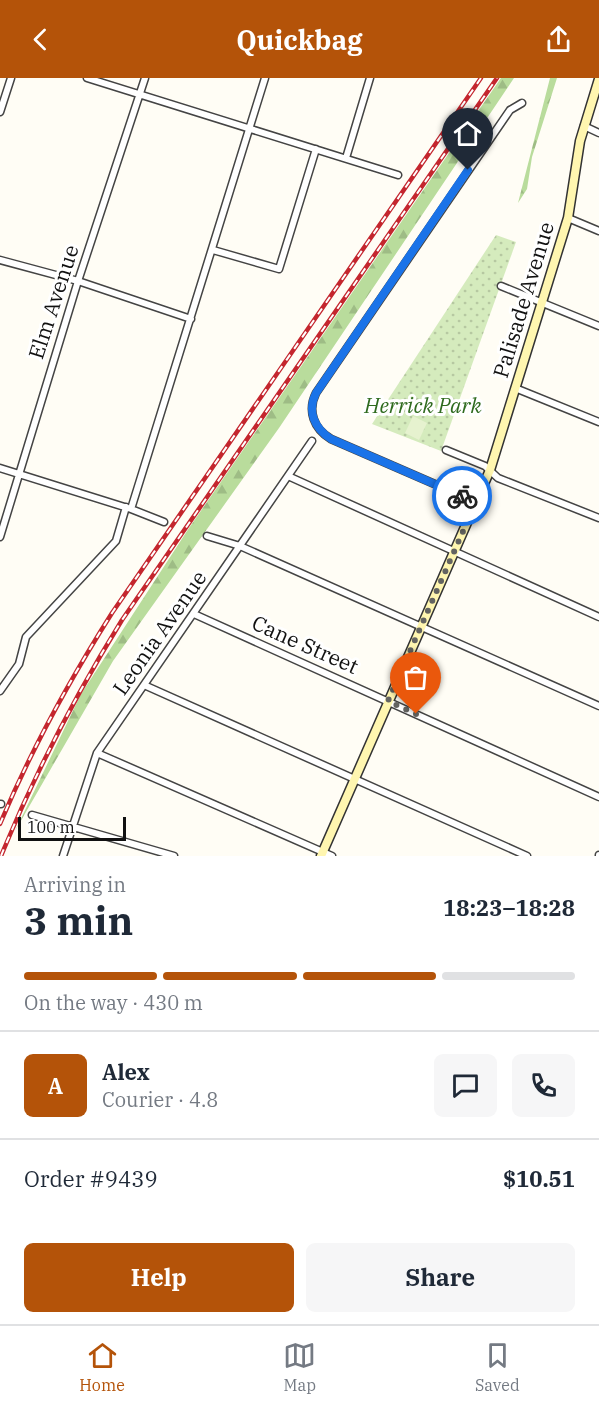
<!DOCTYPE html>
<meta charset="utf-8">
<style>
body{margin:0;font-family:"IBM Plex Serif",serif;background:#f6f6f7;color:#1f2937;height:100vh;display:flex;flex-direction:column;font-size:22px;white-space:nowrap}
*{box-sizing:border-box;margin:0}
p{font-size:20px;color:#747a83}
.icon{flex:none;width:33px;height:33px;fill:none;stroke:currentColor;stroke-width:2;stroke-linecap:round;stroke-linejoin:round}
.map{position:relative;height:778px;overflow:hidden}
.sheet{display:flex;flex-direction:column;background:#fff;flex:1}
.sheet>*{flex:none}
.scale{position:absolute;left:18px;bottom:15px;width:108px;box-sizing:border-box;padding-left:6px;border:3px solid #111;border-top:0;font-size:16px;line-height:21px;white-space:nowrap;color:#111;-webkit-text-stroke:4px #fff;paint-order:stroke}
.pin{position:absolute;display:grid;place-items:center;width:51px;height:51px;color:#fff;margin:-62px -26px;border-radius:50% 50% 50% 0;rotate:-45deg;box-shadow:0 0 6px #0007}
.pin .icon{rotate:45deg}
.courier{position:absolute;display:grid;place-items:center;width:60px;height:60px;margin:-30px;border:4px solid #1a73e8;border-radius:50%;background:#fff;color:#222;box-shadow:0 2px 8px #0007}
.summary em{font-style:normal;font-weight:700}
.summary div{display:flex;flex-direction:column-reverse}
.summary{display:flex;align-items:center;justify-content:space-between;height:102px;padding:0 24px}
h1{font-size:39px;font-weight:700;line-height:45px}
.bar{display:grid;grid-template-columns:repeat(4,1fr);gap:9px 6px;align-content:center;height:72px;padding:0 24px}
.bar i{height:8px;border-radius:4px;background:#e0e1e3}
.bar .active{background:#b45309}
.bar p{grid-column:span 4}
.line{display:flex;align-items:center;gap:15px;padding:0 24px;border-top:2px solid #e0e1e3}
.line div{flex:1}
.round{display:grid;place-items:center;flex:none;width:63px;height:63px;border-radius:9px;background:#f6f6f7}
.button{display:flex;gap:12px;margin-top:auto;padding:12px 24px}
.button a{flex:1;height:69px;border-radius:9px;background:#b45309;color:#fff;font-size:24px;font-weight:700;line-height:69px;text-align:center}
.button a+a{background:#f6f6f7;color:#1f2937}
header{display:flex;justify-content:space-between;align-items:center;height:78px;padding:0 24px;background:#b45309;color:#fff;font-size:27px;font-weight:700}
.menu{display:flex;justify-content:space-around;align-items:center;height:84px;border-top:2px solid #e0e1e3;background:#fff;font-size:16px;color:#747a83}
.menu a{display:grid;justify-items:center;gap:3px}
.menu .active{color:#b45309}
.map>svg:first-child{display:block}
.grass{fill:url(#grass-dots)}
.forest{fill:url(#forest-firs)}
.pitch{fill:#e6f2cf}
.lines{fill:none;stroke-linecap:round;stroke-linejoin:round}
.street-casing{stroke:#444;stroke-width:9}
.secondary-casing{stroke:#333;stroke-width:11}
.street{stroke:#fff;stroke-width:6}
.secondary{stroke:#fff6b0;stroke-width:8}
.rail-casing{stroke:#c4262e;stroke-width:4.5}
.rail{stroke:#fff;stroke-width:2;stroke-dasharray:7;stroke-linecap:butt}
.done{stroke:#646461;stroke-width:6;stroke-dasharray:0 10.8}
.route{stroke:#1a73e8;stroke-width:8}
.labels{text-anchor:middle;stroke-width:6;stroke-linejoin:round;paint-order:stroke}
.street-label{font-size:21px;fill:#111;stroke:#fff}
.park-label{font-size:21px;font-style:italic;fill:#2f6b1f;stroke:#fff}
</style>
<header><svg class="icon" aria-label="back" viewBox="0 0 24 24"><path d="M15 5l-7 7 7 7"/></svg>Quickbag<svg class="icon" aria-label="share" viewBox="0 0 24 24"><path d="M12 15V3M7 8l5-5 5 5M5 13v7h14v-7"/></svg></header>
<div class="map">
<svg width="599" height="778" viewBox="0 0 599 778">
<defs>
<pattern id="grass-dots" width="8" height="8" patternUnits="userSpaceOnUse" patternTransform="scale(1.5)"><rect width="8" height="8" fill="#d5ebbd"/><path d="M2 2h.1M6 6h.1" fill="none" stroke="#b6c8a1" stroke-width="1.8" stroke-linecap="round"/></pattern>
<pattern id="forest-firs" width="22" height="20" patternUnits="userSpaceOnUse" patternTransform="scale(1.5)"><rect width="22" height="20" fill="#b9dc9c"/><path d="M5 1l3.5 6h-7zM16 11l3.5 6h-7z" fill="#9ebc85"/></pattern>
</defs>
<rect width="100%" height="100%" fill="#fffdf5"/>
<path class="grass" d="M496 157 516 164 441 373 372 346Z"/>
<path class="forest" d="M501 0H514L279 350 113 583 15 753 81 616 189 450Z
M550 0H557L532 79 527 111 518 125Z"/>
<path class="pitch" d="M413 338 427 345 419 362 405 355Z"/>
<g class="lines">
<defs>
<path id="street" d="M87 0 398 97
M0 34 11 0
M584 48 599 55
M346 80 370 0
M568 140 599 153
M213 172 279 191 316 71
M0 182 78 203 191 241
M501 208 599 248
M515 310 599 344
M446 372 485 388 498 400 599 440
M0 390 131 431 164 444
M288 398 599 539
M476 424 331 361C314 351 307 333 316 315L510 32 522 25
M131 431 265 0
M207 458 240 468 599 628
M0 459 78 203 145 0
M194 536 599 719
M144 607 527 778
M0 613 19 586 26 559 116 463 126 429
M97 675 332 778
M0 726H1
M32 737 174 778
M63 778 97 675 312 363
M599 778V777"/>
<path id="secondary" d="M321 778 490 392 568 140 580 63 599 1"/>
</defs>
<use href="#street" class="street-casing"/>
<use href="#secondary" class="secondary-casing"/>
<use href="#street" class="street"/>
<use href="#secondary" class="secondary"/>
<defs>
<path id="rail" d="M0 746C31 672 69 603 112 535L481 0
M1 778C35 695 75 618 122 542L497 0"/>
</defs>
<use href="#rail" class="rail-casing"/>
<use href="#rail" class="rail"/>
</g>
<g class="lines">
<path class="done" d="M416 636 388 623 476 424 462 418"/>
<path class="route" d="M462 418 331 361C314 350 307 333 316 315L468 92"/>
</g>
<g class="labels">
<g class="street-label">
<text transform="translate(524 222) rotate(-73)" y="7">Palisade Avenue</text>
<text transform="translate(54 224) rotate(-72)" y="7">Elm Avenue</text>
<text transform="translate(160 555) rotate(-55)" y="7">Leonia Avenue</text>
<text transform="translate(305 567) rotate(24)" y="7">Cane Street</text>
</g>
<g class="park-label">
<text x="423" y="335">Herrick Park</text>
</g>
</g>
</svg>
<div class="scale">100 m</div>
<div class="pin" style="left:416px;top:636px;background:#ea580c"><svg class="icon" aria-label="bag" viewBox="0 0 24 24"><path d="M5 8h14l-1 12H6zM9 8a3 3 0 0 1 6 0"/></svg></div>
<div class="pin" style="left:468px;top:92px;background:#1f2937"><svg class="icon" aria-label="home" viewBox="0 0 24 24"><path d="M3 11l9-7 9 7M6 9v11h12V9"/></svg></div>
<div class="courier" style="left:462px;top:418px"><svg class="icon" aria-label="bike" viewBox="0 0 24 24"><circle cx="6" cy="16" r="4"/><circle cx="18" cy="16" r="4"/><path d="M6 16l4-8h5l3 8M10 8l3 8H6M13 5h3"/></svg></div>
</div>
<section class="sheet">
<div class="summary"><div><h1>3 min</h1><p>Arriving in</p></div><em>18:23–18:28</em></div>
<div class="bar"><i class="active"></i><i class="active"></i><i class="active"></i><i></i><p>On the way · 430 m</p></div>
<div class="line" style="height:108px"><b class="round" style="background:#b45309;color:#fff">A</b><div><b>Alex</b><p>Courier · 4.8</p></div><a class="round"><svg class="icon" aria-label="chat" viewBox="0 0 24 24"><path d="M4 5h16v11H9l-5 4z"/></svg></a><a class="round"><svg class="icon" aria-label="phone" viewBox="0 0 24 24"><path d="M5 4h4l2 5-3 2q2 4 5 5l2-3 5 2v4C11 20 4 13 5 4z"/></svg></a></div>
<div class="line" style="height:78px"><div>Order #9439</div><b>$10.51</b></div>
<div class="button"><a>Help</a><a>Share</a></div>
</section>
<nav class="menu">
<a class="active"><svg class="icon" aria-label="home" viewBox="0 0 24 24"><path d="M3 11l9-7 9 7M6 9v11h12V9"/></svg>Home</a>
<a><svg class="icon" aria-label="map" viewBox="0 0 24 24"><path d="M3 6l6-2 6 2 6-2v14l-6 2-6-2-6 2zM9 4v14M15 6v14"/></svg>Map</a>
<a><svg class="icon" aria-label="saved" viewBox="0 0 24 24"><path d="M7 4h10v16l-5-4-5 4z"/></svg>Saved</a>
</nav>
